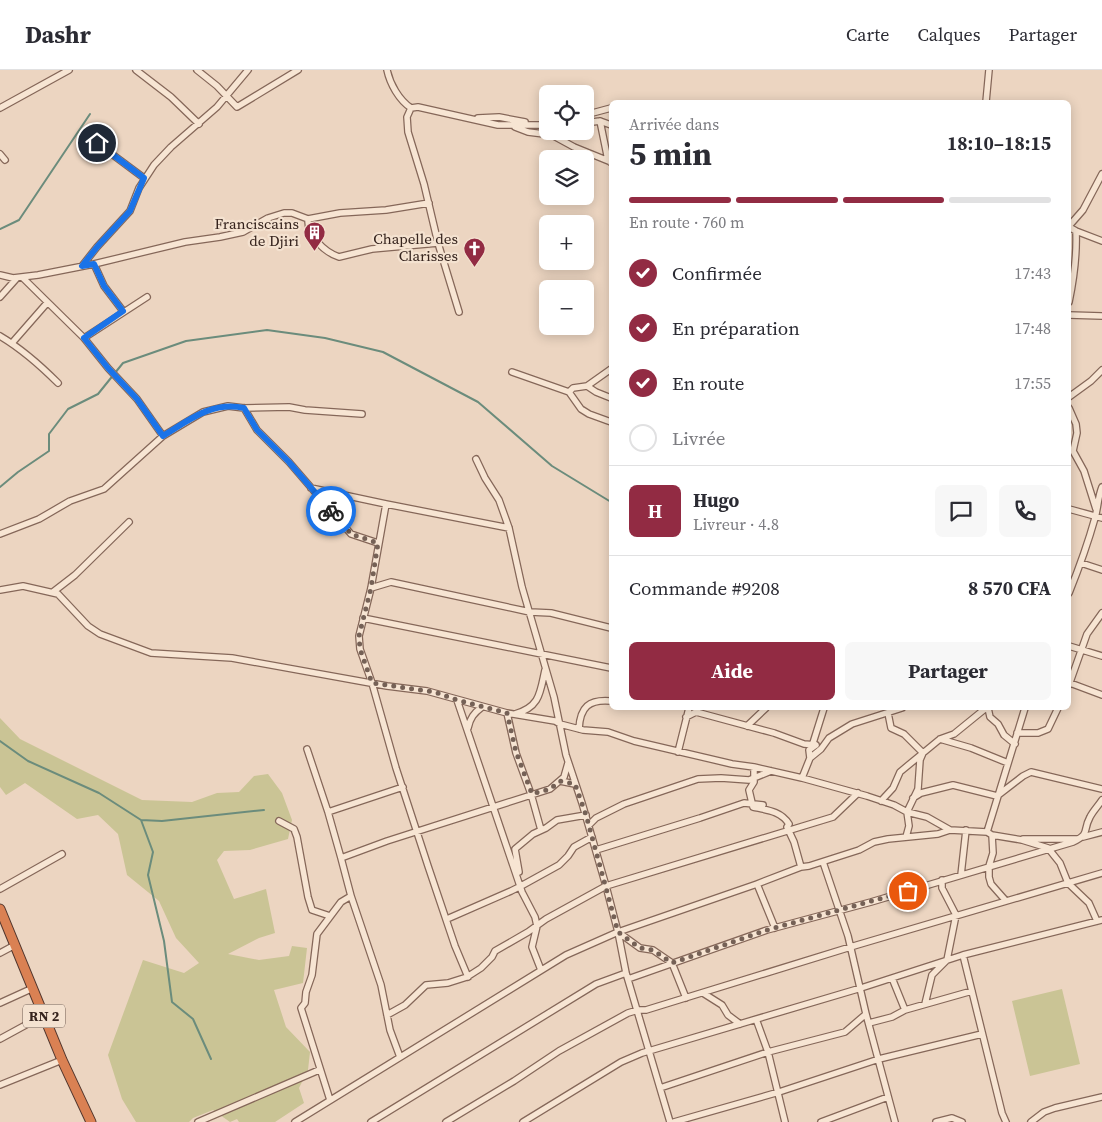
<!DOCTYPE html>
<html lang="fr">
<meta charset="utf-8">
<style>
body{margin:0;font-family:"Source Serif 4",serif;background:#f7f7f7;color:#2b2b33;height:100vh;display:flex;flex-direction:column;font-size:19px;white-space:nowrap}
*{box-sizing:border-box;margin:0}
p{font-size:16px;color:#7c7c81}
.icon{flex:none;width:28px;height:28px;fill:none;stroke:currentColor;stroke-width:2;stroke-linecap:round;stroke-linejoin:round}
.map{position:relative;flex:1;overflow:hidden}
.panel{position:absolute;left:609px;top:30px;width:462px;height:610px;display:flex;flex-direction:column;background:#fff;border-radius:8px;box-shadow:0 2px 12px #0003}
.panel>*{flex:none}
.buttons{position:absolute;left:539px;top:15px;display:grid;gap:10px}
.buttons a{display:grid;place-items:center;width:55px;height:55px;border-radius:8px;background:#fff;box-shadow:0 2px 12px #0003;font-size:25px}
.pin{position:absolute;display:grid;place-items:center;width:42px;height:42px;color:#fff;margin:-21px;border:2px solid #fff;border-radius:50%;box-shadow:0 1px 5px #0007}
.courier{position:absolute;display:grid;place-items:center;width:50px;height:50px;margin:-25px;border:4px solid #1a73e8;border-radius:50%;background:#fff;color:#222;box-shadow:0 1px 6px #0007}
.headline em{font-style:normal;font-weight:700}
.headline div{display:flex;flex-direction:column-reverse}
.headline{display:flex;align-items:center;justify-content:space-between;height:85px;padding:0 20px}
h1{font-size:32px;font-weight:700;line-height:38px}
.bar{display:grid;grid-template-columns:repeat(4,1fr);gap:8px 5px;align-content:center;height:60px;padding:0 20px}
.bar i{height:6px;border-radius:4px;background:#e1e1e2}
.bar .current{background:#922b43}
.bar p{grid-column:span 4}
.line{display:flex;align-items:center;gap:12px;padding:0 20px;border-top:1px solid #e1e1e2}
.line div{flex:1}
.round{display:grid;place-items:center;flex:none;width:52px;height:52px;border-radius:8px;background:#f7f7f7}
ol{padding:0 20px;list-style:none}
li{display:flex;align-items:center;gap:15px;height:55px}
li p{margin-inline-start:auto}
li .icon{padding:5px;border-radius:50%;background:#922b43;color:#fff;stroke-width:4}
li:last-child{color:#7c7c81}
li i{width:28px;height:28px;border:2px solid #e1e1e2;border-radius:50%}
.action{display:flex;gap:10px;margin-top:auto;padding:10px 20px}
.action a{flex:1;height:58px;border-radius:8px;background:#922b43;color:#fff;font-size:20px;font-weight:700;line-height:58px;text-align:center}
.action a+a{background:#f7f7f7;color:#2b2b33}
header{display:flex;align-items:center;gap:30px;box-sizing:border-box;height:70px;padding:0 25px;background:#fff;border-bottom:1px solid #e1e1e2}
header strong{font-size:24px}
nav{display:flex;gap:28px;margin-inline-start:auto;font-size:18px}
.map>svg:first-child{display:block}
.green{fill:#cac495}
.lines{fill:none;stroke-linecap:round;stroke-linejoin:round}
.stream{stroke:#6b8c7c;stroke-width:2}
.minor-casing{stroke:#856759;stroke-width:8}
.highway-casing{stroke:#52362d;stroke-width:11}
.minor{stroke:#f7e5d3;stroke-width:5.5}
.highway{stroke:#da8153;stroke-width:9}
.done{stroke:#756156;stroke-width:5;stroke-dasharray:0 9}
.route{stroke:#1a73e8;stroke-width:6}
.labels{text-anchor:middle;stroke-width:4.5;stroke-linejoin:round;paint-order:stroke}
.shield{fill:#f4e2d0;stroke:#6e5c53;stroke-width:1}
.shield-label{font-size:14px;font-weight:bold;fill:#35231d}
.poi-label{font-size:15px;fill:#35231d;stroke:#f4e2d0;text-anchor:end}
</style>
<header>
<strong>Dashr</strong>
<nav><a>Carte</a><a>Calques</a><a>Partager</a></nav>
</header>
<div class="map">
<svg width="1102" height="1052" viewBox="0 0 1102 1052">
<rect width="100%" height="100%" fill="#ecd5c1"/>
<path class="green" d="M0 648 20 669 142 730 192 732 217 723 239 722 254 706 268 704 282 723 292 750 288 769 250 780 224 781 217 790 234 829 266 819 275 863 259 868 228 884 259 890 289 886 292 876 307 878 303 913 274 920 286 957 310 982 308 1000 299 1018 304 1033 275 1052H239L237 1049 230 1052 213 1040 193 1048 189 1052H136L122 1029 108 985 143 890 184 903 199 893 176 868 159 831 127 805 118 764 98 745 77 749 25 713 6 725 0 717Z
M1062 919 1080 994 1030 1006 1012 931Z"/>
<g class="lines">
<path class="stream" d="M0 159 19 150 90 44
M0 417 18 402 49 381V364L68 339 98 324 123 293 186 271 267 260 325 268 383 282 478 332 552 396 611 432
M0 671 28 691 99 723 141 750 162 751 264 740
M141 750 153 782 148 805 164 871 172 932 193 949 211 989"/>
<defs>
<path id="minor" d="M136 0 171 27 199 54
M197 0 217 16 237 37 298 0
M387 0C390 14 399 30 411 38
M986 32 989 0
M0 38 69 0
M585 45 611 38
M478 48 499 47 525 52
M600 51 608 90 610 92
M585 53 600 51 611 55
M515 57 528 62 552 65 574 77 611 92
M97 73 144 108
M0 84 5 90
M308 149C307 165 324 182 339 187L372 179 438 173
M1069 156 1083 140 1102 104
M1069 157 1076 161 1102 171
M94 194 104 216 123 241
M82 196 97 177 130 141 139 118 154 95 171 77 217 37 248 0
M0 205 13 208 38 205 94 194 185 172 220 167 243 162 268 148 284 143H292L308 149 340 143 386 140 429 133
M23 208 84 268 108 298 137 329 163 366
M0 227 17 208
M1069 232C1074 208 1077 186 1076 161
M459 242 438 173 424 114 408 62 407 47 411 38 418 37 498 55H548
M1069 245 1102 246
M0 266C22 279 40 295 58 313
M84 268 147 227
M12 273 47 233
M512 302 569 322 573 318 587 316 611 299
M587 316 596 322 611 328
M569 322 581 339 589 344 611 352
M1069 327 1091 311 1102 300
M244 338 257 360 289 392 351 464 378 473
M1069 338 1076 354 1077 363 1073 381 1084 401 1096 439
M476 389 485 408 499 430 509 458 522 517 554 627 566 685 582 733 606 816 618 862 626 903 670 1052
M311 418 386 434 509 458
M386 434 371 518 359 566 360 579 372 613 396 698 428 796 455 876 468 907
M1069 439 1102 448
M0 464 39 449 70 431 104 419 163 366 203 342 228 336 244 338 289 337 305 340 362 344
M1081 493 1102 500
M371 518 391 512 530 542 551 543 611 558
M0 520 23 516 58 524 88 556 100 564 151 583 232 588 387 616 427 621 507 643 555 651 560 654 583 660 608 662 634 671 732 694 754 697 802 708 867 726 894 735 907 742 927 747 950 760
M53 522 75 505 129 452
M1069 523C1079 498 1088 473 1095 448 1098 437 1098 427 1102 417
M363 548 611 598
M1069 576 1102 586
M1070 613 1102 625
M1069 615 1087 564 1102 543
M457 630 522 822 535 847 537 856 532 877 541 900
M988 638 990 647 998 654 1004 665 1015 674
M507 643 516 683 531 724 541 760
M515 644C540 637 540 623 545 600
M686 647 696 642 774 663 804 674 816 675
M747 656 766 638
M468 658C470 648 474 643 482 637
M579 659C580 637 589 629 611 631
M1017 663H1038L1048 659 1058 638
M940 669 971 678 1008 693
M307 679 328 742
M678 682 689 638
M810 688 821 679 829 668 852 654 902 638
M754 697V712L749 720 753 737C767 740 781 741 789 754L787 757 794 772 801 797
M802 708 810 688 809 680 816 675 813 673 824 638
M560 711 575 714
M913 728 921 723 953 715 997 726 1023 706 1031 702 1102 719
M881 731 893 718 900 702 923 683 904 664 891 658 888 643
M279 751 294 759 297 767 308 827 312 840 330 846
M589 755 596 748 624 734 698 709 721 708 749 710 771 701
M987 762 1025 638
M992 765 993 783 989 796V807L991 814 1006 831
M906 767 909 756 907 742 918 719 920 690 923 683 940 669 954 664 986 638
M1083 767 1102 762
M1023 769H1077
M596 780 700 748 744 733 763 735
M341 788 328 742 403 717
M823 792 848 866 866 944 895 1052
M519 802 515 779 533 764 546 758 557 750 586 745
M961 805 966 760
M757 814 775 858
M521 816 559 795 568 786 574 777 592 767
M0 819 62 784
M351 826 381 915 390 960 400 987
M447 849 511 821 521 816 520 814
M618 862 640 878 653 880 672 893 686 928
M0 883 15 875
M963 885 1002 1043 1006 1052
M628 909 767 860 871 832 1073 772C1091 763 1082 762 1090 747 1093 741 1098 736 1102 730
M703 923 722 935 728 945 740 954
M0 933 33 918
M925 934 932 905 947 890 956 845 942 818V810
M905 940 972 921
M387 945 405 935 426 915 448 913 467 907 481 898 492 887 495 881 528 862 546 849 606 816 833 747 858 723
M756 949 768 982 785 1052
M869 953 892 947 905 940 892 908
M0 969 44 945
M0 1015 62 990
M660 1018 768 982 845 962 866 944
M330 1030 301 938 305 933 306 922 312 905 317 864 341 832 351 826 341 788 387 771 550 719 564 707 568 693
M198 1052 319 1000
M295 1052 566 885 618 862 757 814 801 797 809 796 859 780 874 772 888 769 938 764 950 760 987 762 992 765 1022 770 1048 778 1060 793 1068 813 1089 833 1097 851
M371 1052 596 914 626 903
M446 1052 514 1011 559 981 628 943 638 940H646L857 875 1102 803
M523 1052 621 992 642 983 861 918 963 885 1102 850
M674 1052 779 1022 879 989 982 964
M821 1052 888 1027
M936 1052 952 1048 962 1052
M1031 1052 1044 1042 1055 1038 1102 1027"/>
<path id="highway" d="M0 839 62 990 91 1052"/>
</defs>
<use href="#minor" class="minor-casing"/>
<use href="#highway" class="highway-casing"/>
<use href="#minor" class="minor"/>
<use href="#highway" class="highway"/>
</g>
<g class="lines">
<path class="done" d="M331 441 351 464 378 473 371 518 359 566 360 579 372 613 435 622 457 630 507 643 516 682 532 724 550 719 560 711 575 714 586 745 618 862 640 878 653 880 672 893 767 860 908 821"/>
<path class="route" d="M97 73 144 108 130 141 97 177 82 196 94 194 104 216 123 241 84 268 108 298 137 329 163 366C189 350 212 331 244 338L257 360 289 392 331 441"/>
</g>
<defs>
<symbol id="building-pin" viewBox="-11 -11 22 30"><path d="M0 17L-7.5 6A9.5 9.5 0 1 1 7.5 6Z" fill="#922b43" stroke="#f4e2d0"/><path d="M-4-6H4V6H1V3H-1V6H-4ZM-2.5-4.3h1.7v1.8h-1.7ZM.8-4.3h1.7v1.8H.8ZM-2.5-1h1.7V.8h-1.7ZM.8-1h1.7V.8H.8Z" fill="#fff"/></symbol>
<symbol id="church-pin" viewBox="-11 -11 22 30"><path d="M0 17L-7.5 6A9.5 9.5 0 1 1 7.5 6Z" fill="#922b43" stroke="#f4e2d0"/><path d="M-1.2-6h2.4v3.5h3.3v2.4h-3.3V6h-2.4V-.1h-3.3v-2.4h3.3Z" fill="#fff"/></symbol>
</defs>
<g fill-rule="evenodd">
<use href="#building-pin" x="302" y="150" width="25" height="34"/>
<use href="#church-pin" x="462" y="166" width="25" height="34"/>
</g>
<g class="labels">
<rect class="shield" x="23" y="934.5" width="42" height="23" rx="4"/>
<g class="shield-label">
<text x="44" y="951">RN 2</text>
</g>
<g class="poi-label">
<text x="299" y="159">Franciscains<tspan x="299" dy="17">de Djiri</tspan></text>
<text x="458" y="174">Chapelle des<tspan x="458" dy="17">Clarisses</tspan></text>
</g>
</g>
</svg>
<div class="buttons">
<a><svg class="icon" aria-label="locate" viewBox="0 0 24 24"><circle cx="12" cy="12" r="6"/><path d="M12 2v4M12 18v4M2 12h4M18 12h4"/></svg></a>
<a><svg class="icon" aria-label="layers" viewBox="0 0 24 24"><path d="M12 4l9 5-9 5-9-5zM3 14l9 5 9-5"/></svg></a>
<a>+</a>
<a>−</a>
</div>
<div class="pin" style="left:908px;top:821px;background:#ea580c"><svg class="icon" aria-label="bag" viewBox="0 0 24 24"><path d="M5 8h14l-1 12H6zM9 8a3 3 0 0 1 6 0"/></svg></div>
<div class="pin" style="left:97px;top:73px;background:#1f2937"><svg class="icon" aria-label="home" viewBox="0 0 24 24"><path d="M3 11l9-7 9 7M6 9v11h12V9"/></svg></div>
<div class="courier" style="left:331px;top:441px"><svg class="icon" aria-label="bike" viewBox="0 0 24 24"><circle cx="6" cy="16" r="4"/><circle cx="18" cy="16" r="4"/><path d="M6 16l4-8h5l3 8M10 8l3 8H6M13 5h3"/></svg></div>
<section class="panel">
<div class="headline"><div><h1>5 min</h1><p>Arrivée dans</p></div><em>18:10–18:15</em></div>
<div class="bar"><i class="current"></i><i class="current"></i><i class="current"></i><i></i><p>En route · 760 m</p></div>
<ol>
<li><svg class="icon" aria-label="check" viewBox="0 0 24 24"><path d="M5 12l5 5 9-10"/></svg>Confirmée<p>17:43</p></li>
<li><svg class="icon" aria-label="check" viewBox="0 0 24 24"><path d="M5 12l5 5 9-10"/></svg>En préparation<p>17:48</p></li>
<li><svg class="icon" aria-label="check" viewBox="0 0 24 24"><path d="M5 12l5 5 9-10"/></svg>En route<p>17:55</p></li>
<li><i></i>Livrée</li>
</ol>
<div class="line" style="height:90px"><b class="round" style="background:#922b43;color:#fff">H</b><div><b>Hugo</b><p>Livreur · 4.8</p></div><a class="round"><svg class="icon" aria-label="chat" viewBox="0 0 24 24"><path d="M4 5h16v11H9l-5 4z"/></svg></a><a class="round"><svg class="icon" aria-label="phone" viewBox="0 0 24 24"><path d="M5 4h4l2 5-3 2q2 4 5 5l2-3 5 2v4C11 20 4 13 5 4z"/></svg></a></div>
<div class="line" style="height:65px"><div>Commande #9208</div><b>8 570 CFA</b></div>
<div class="action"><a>Aide</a><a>Partager</a></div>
</section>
</div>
